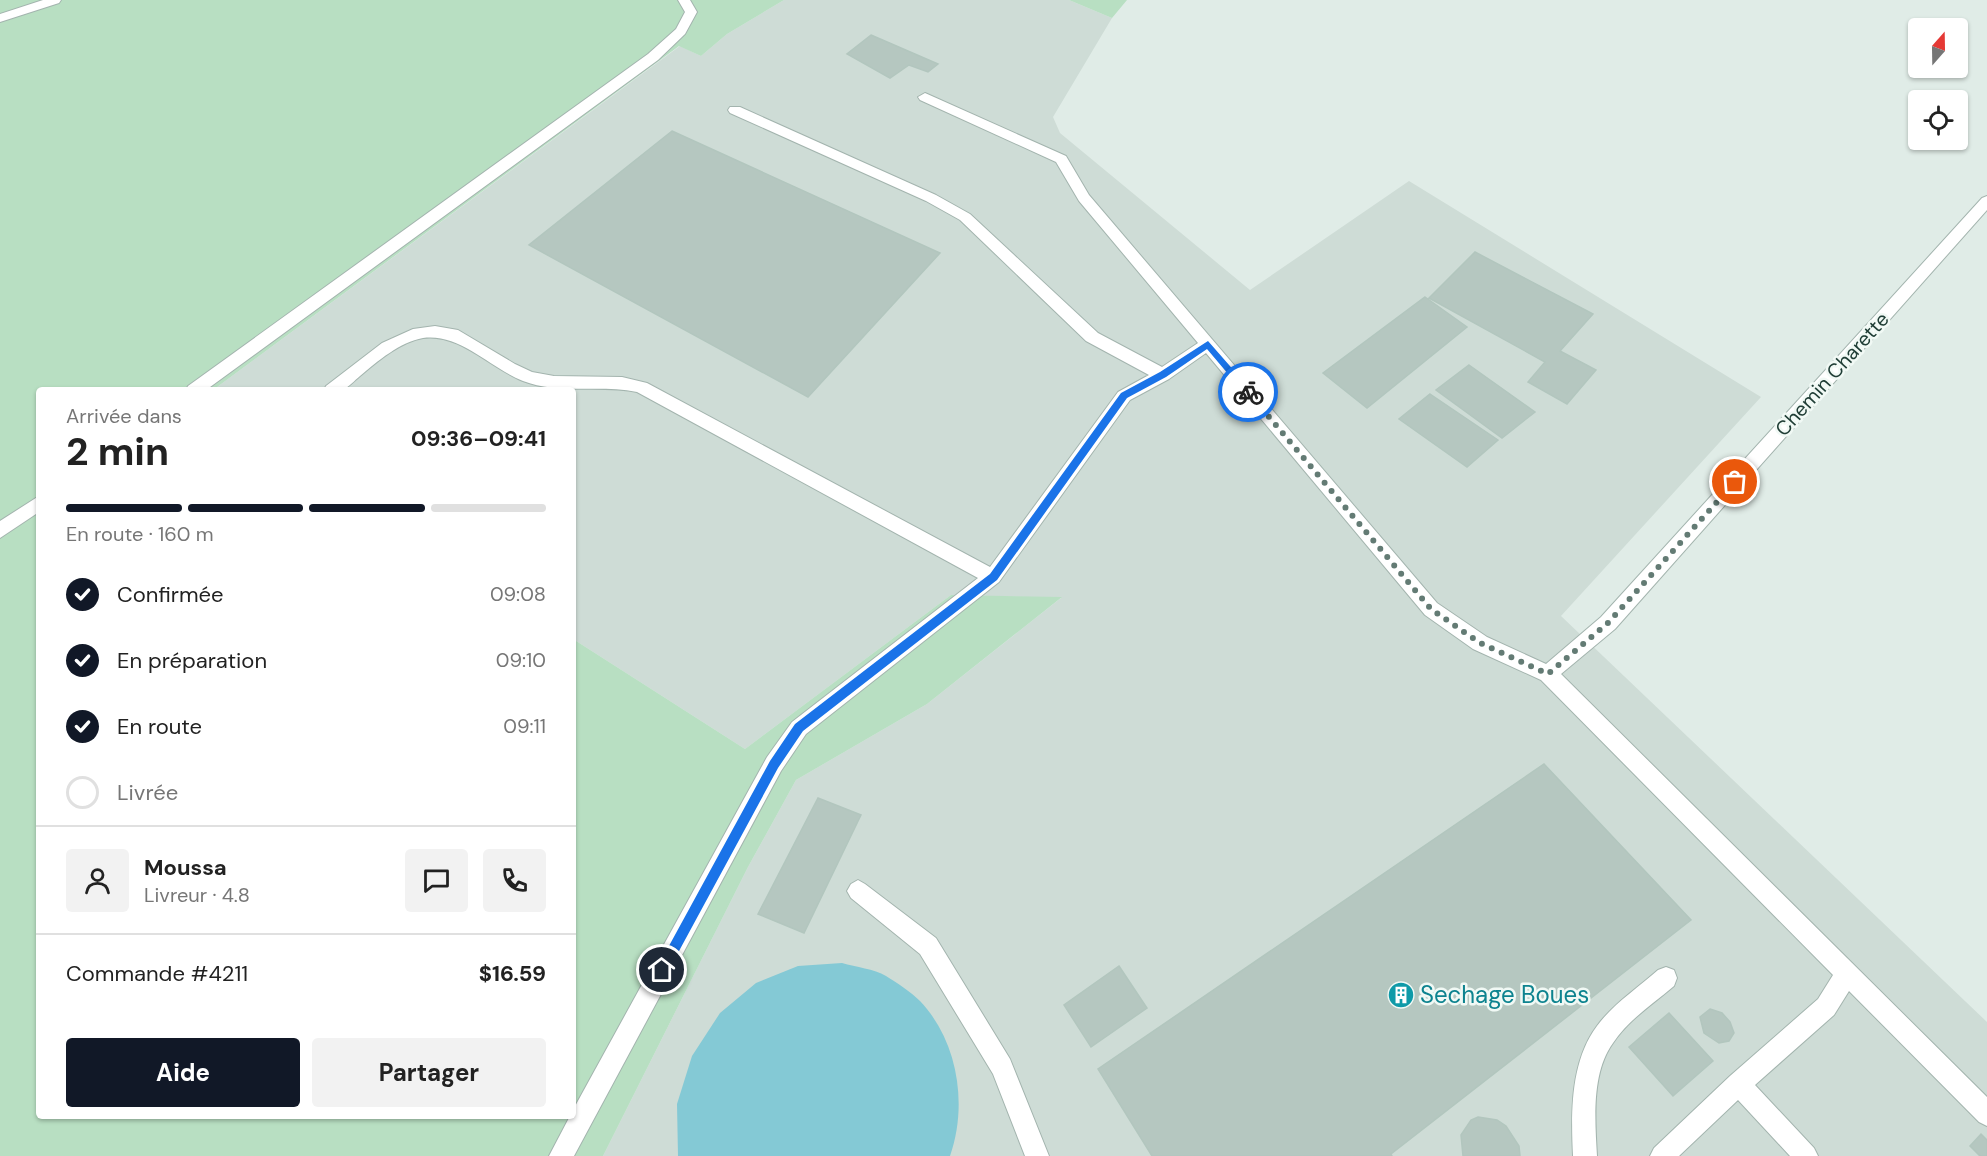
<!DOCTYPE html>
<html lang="fr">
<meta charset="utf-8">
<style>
body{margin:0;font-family:"DM Sans",sans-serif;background:#f2f2f2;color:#222;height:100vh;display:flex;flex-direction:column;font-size:22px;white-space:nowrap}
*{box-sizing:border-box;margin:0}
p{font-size:20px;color:#767676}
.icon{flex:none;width:33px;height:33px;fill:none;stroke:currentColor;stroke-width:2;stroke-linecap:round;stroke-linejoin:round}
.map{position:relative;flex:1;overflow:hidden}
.details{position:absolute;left:36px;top:387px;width:540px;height:732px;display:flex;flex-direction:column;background:#fff;border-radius:6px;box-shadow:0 2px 4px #0004}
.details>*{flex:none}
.needle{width:39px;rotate:20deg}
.fabs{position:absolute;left:1908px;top:18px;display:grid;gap:12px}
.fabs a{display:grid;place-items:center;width:60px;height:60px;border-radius:6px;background:#fff;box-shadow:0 2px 4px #0004;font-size:30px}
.pin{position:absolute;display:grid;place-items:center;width:51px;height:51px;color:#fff;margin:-26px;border:3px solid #fff;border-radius:50%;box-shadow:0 2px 6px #0007}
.courier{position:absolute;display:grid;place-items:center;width:60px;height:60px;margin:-30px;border:4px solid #1a73e8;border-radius:50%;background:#fff;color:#222;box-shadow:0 2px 8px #0007}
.overview em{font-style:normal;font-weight:700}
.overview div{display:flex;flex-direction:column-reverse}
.overview{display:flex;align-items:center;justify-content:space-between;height:102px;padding:0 30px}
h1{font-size:39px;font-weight:700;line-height:45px}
.bar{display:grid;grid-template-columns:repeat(4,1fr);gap:9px 6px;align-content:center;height:72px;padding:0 30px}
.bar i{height:8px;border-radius:4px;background:#e0e0e0}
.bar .current{background:#111827}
.bar p{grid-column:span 4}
.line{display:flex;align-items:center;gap:15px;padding:0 30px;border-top:2px solid #e0e0e0}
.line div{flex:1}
.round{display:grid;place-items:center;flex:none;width:63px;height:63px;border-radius:6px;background:#f2f2f2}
ol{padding:0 30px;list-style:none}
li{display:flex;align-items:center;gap:18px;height:66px}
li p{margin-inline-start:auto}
li .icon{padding:6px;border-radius:50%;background:#111827;color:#fff;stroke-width:4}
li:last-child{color:#767676}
li i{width:33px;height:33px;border:3px solid #e0e0e0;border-radius:50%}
.action{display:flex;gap:12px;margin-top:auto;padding:12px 30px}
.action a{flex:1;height:69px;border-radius:6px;background:#111827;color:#fff;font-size:24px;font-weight:700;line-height:69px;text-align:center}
.action a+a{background:#f2f2f2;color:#222}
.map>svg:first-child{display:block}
.built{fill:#cedcd6}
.green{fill:#b8dfc2}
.water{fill:#84c9d5}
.building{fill:#b5c7c0;stroke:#b2c6be;stroke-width:1.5}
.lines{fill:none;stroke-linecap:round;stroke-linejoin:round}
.minor-casing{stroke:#a3b4ae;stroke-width:2}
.minor{fill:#fff;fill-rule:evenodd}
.route{fill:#1a73e8}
.done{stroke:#637b74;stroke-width:6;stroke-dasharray:0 10.8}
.labels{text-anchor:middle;stroke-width:5;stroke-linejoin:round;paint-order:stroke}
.street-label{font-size:20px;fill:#203e36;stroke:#f1f9f5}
.near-culture-label{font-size:24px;fill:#0d838f;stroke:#f1f9f5;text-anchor:start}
</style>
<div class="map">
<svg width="1987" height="1156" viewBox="0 0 1987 1156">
<rect width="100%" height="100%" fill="#e0ece7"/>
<path class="built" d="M784 0H1069L1112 18 1053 117 1060 133 1250 290 1409 181 1761 397 1561 616 1987 1022V1156H603L748 867 796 780 927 704 1061 598 951 595 745 749 573 639V390H213L680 46 701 56 727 34Z"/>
<path class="green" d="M0 0H784L727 34 701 56 679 46 213 390H39V1116H573V639L745 749 951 595 1062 597 927 704 796 780 748 867 603 1156H0Z
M1069 0H1127L1112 18Z"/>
<path class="water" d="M842 963C856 967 874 969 886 976 897 983 911 992 920 1001 958 1041 968 1105 950 1156H678L677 1104 692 1056 720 1013 756 983 798 966Z"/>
<path class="building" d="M871 35 938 64 928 72 909 65 890 78 847 54Z
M672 131 940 253 808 397 529 245Z
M1475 252 1593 314 1560 351 1596 370 1567 404 1528 382 1545 362 1429 298Z
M1425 297 1467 327 1367 408 1323 373Z
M1469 365 1535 412 1502 438 1436 390Z
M1430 394 1498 440 1467 467 1399 419Z
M1544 764 1691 920 1391 1154 1392 1156H1152L1098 1069Z
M818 798 861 815 804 933 758 914Z
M1119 966 1147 1008 1091 1047 1064 1005Z
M1710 1009 1722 1013 1730 1022 1734 1033 1729 1041 1719 1043 1704 1033 1700 1017Z
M1669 1013 1713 1061 1673 1096 1629 1047Z
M1478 1117 1497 1120 1506 1126 1519 1146 1520 1156H1463L1461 1135 1471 1120Z
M1981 1134 1987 1140V1156H1980L1970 1146Z"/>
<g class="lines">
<defs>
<path id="minor" d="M43 0H61L59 3 0 22V14Z
M678 0H690L697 12 685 34 658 60 206 390H186L188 386 648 54 676 29 685 12Z
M925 93 1066 156 1089 195 1437 603 1487 637 1546 664 1601 617 1982 198 1987 196V210L1615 629 1561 674 1987 1097V1126L1979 1122 1849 991 1834 1015 1755 1085 1814 1148 1818 1156H1790L1738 1100 1679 1156H1650L1654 1148 1730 1076 1818 999 1833 975 1541 680 1473 649 1425 615 1206 353 1169 379 1130 400 999 582 806 734 781 771 574 1156H549L570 1116H573V1110L767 757 792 722 978 578 637 392C600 384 559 395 523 381 490 368 460 333 423 338 400 342 378 361 360 376 355 380 348 388 342 390 337 392 329 390 324 390L326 386 382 343 413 329 435 326 458 330 515 364 532 372 554 376 622 377 647 383 990 567 1118 392 1149 375 1086 341 960 220 926 201 730 113 728 110 730 107H740L936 195 970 214 1098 333 1162 367 1198 343 1079 201 1056 162 920 100 918 97Z
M39 496V512L0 538V521Z
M858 880 865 884 936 938 1010 1059 1049 1156H1025L993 1074 920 954 851 898 847 891 851 884Z
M1666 967 1674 970 1677 978 1674 986C1653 1004 1628 1020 1613 1043 1591 1073 1595 1121 1597 1156H1573C1571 1114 1570 1062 1597 1026 1613 1004 1638 988 1658 970Z"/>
</defs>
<use href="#minor" class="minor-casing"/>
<use href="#minor" class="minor"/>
</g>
<path class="route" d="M1208 341 1251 390V394H1245L1207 349 1166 377 1127 398 997 580 803 731 778 768 666 975H658V966L770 761 795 724 990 574 1121 393 1160 372Z"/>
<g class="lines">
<path class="done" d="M1248 392 1431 609 1480 643 1548 674 1608 623 1735 482"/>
</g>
<defs>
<symbol id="building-disc" viewBox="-11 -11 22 22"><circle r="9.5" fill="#0f9aa8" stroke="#f1f9f5"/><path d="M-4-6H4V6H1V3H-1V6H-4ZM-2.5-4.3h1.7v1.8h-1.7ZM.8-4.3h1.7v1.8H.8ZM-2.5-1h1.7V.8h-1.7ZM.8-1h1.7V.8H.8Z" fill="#fff"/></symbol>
</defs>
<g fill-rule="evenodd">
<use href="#building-disc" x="1386" y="980" width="30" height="30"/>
</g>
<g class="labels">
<g class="street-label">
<text transform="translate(1832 374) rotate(-48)" y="7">Chemin Charette</text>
</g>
<g class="near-culture-label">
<text x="1420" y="1003">Sechage Boues</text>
</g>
</g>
</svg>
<div class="fabs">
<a><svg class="needle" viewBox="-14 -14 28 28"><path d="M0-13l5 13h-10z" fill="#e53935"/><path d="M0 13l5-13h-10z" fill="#767676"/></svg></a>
<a><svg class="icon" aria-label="locate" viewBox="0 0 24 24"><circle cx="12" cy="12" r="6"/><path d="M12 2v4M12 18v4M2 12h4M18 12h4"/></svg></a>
</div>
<div class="pin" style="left:1735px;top:482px;background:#ea580c"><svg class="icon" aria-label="bag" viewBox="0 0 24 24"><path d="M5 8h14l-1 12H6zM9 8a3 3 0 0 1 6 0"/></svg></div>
<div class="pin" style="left:662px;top:970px;background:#1f2937"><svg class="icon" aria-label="home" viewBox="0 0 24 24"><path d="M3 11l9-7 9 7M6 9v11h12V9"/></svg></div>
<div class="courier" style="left:1248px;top:392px"><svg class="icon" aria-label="bike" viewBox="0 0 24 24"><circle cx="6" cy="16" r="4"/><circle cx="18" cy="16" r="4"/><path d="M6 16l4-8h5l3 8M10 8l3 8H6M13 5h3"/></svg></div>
<section class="details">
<div class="overview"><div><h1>2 min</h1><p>Arrivée dans</p></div><em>09:36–09:41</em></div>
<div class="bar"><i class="current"></i><i class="current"></i><i class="current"></i><i></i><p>En route · 160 m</p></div>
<ol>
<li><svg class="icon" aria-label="check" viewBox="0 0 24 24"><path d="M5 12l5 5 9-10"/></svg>Confirmée<p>09:08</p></li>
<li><svg class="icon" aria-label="check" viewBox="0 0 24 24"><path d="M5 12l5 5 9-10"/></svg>En préparation<p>09:10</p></li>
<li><svg class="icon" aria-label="check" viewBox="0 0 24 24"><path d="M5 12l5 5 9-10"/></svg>En route<p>09:11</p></li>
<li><i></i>Livrée</li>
</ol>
<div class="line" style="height:108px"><a class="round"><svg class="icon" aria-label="person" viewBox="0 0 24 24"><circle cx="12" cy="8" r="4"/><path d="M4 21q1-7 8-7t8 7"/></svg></a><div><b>Moussa</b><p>Livreur · 4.8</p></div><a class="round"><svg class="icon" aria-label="chat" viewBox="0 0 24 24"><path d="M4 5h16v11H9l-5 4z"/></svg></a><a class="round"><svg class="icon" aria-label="phone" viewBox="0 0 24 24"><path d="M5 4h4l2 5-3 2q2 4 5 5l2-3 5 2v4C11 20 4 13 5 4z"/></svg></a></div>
<div class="line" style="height:78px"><div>Commande #4211</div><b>$16.59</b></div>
<div class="action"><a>Aide</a><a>Partager</a></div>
</section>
</div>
